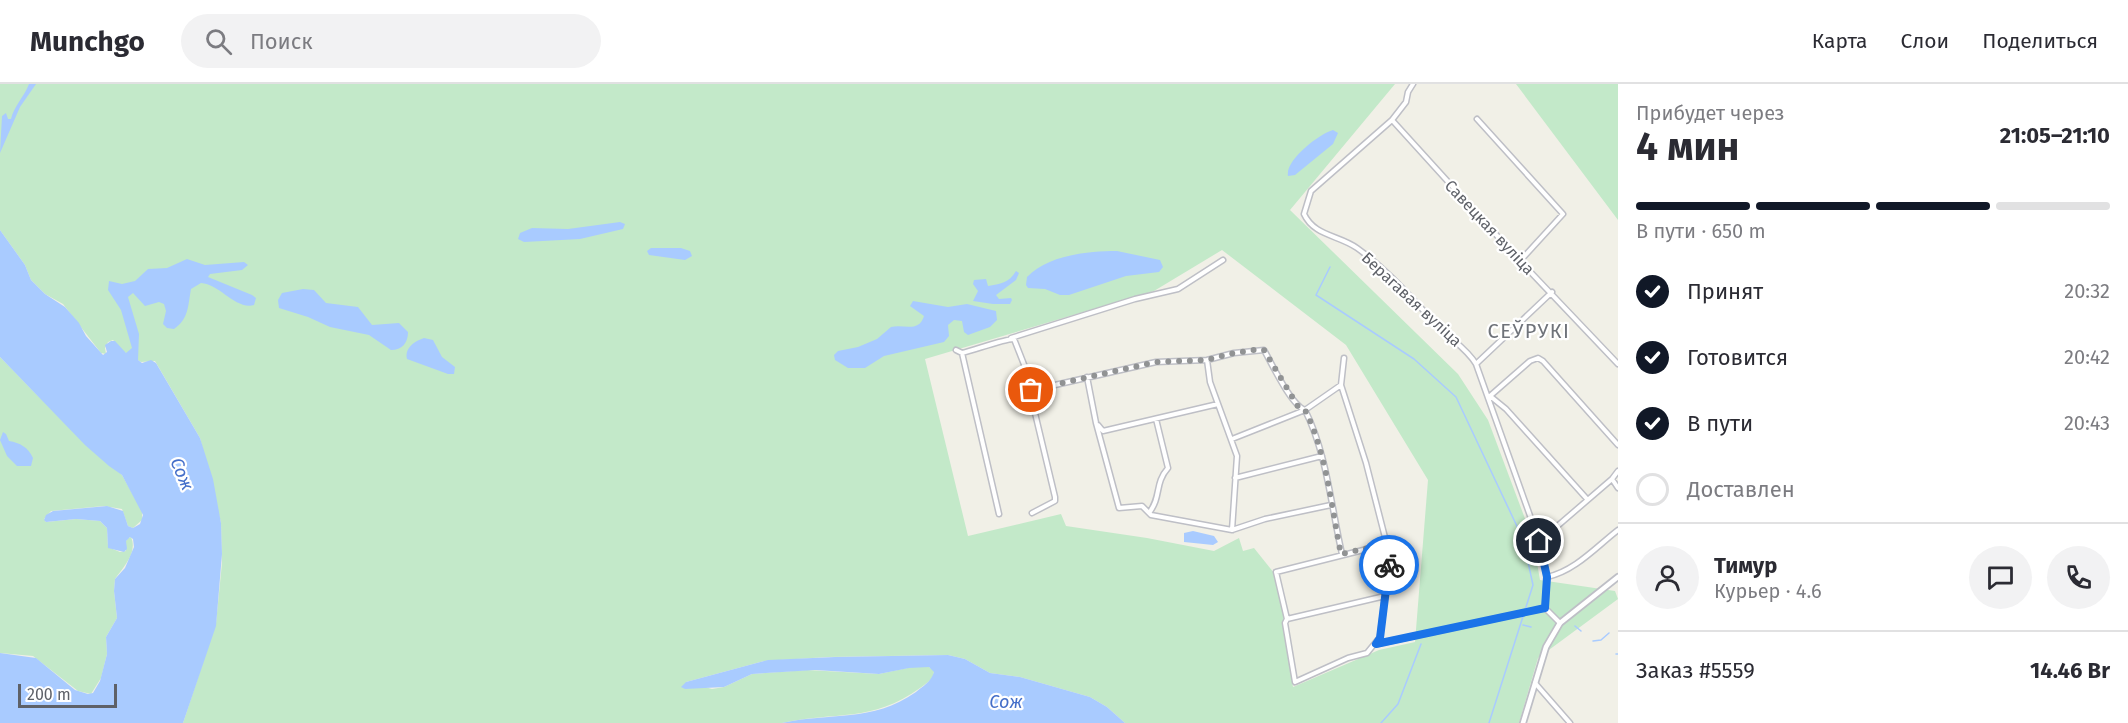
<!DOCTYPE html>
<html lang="ru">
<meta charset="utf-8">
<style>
body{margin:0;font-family:"Fira Sans",sans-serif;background:#f2f2f3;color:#2b2b33;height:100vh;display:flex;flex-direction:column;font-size:22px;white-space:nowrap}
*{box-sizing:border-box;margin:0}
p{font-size:20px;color:#7c7c81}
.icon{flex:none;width:33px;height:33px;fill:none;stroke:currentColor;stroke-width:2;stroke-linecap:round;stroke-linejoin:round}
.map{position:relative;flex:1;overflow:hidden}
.panel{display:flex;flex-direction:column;background:#fff;width:510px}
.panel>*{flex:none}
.scale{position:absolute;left:18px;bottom:15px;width:99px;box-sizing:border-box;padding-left:6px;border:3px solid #5e6168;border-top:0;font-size:16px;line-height:21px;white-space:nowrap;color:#5e6168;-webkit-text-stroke:4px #fff;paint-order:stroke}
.pin{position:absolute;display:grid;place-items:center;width:51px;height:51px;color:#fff;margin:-26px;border:3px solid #fff;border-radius:50%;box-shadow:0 2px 6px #0007}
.courier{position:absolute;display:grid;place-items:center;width:60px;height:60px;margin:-30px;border:4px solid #1a73e8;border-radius:50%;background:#fff;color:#222;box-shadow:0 2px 8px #0007}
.overview em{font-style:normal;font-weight:700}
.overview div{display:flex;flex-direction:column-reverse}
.overview{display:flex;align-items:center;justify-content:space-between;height:102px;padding:0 18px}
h1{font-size:39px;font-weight:700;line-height:45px}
.bar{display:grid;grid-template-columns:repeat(4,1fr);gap:9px 6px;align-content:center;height:72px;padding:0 18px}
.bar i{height:8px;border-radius:4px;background:#e1e1e2}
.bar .current{background:#111827}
.bar p{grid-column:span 4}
.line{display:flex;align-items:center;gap:15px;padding:0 18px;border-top:2px solid #e1e1e2}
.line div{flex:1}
.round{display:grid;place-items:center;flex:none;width:63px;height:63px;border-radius:32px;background:#f2f2f3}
ol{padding:0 18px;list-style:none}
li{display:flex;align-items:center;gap:18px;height:66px}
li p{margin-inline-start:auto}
li .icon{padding:6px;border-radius:50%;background:#111827;color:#fff;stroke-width:4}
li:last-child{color:#7c7c81}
li i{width:33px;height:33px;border:3px solid #e1e1e2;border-radius:50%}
header{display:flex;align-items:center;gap:36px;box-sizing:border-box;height:84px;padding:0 30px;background:#fff;border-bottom:2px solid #e1e1e2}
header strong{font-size:28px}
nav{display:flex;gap:33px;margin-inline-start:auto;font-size:21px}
.search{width:420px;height:54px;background:#f2f2f3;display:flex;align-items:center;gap:15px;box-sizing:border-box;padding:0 21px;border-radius:33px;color:#7c7c81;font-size:22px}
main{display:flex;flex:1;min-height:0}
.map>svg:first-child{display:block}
.green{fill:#c3e9c9;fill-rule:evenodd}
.water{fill:#a9cbff}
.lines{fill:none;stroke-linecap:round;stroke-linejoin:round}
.stream{stroke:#a9cbff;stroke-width:1.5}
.minor-casing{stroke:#bebfc6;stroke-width:7}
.tertiary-casing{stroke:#bebfc6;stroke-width:8}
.minor{stroke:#fff;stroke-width:4}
.tertiary{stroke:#fff;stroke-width:4.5}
.done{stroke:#919394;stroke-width:6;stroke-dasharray:0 10.8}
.route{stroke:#1a73e8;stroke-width:8}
.labels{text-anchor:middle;stroke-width:4.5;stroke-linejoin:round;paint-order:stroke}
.street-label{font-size:16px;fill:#5e6168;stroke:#fff}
.water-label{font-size:18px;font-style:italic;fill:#456fc9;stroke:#fff}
.quarter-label{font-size:20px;letter-spacing:1.5px;fill:#6f737a;stroke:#fff}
</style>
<header>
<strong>Munchgo</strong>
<div class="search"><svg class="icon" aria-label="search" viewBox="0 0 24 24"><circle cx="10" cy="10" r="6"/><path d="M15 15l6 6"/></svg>Поиск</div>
<nav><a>Карта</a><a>Слои</a><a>Поделиться</a></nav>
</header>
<main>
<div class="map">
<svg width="1618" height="639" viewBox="0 0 1618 639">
<rect width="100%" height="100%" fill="#f1f0e7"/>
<path class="green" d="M0 0H1395L1290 126 1458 290 1488 336 1533 456 1540 496 1615 507 1618 515 1538 574 1519 639H1125L1107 623 1090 613 1020 593 990 589 965 575 948 571 828 573 764 577 686 598 712 605 724 603 752 590 807 586 879 590 912 583H929L934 587C934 595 927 599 920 604 872 639 835 627 782 639H183L216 539 222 479 221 439 200 354 155 277 141 278 124 268 113 256 108 258 105 264 106 270 101 269 63 220 45 210 31 196 25 181 0 146ZM1222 166 1346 261 1428 396 1415 558 1379 566 1293 603 1283 543 1284 533 1274 489 1254 464 1243 467 1239 454 1214 467 1147 454 1066 442 1061 430 968 452 925 275 1154 207Z
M1516 0H1618V136Z
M0 273 37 311 122 391 142 427V436L133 444 128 442 122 425 104 422 51 427 44 435 46 438 76 435 100 437 107 444 108 463 120 468 126 467 125 458 128 454 131 453C138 469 123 483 115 495L114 507 117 534 106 553 107 570 101 594 91 610 78 607 33 572 0 569Z"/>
<path class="water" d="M29 0H36L20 23 0 69 2 32 6 29 8 35H11C14 22 24 13 29 0Z
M1333 46 1338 49 1333 60 1295 91 1288 92C1285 76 1319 50 1333 46Z
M620 138 625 140 623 145 580 155 524 158 518 155 520 149 532 144 568 145Z
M0 146 25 181 31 196 45 210 65 223 79 239 86 252 103 271 107 268 105 261 111 257H115L126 269 132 264 121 226 108 206 109 197 122 200 135 197 148 185 167 184 187 175 205 181 244 178 248 181 242 186 210 190 208 193 252 211 256 214 254 221C235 226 220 200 201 199L191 205C188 221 189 235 174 245L167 244 163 240 166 227 164 220 159 218 145 222 133 209 128 213 139 250 138 276 142 279 151 276 156 279 200 354 213 395 221 439 222 470 216 542 183 639H0V569L36 574 75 606 88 610 93 609 100 597 107 570 106 553 117 534 114 507 115 495 125 484 134 463 133 455 130 453 126 457 127 465 124 468 108 464 107 444 100 437 76 435 46 438 44 436 46 431 53 427 107 422 123 427 128 442 133 444 140 440 143 431 122 391 109 382 85 361 0 273Z
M651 164H681L690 167 692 172 685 176 649 171 647 167Z
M1117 167 1160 176 1163 183 1159 188 1126 192 1069 211H1060L1045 205 1028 204 1026 201 1027 193C1048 171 1088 167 1117 167Z
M1016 187 1019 189 1016 196 996 211 999 215 1011 214 1012 216 1010 220H993L973 217 978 207 973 200 974 196 986 195 988 202C1000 200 1009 199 1016 187Z
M303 205 314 206 326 219 358 223 372 241 399 239 408 248C408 259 402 266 391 266L369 251 330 243 308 233 279 224 278 216 282 209Z
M913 217 948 223 967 220 996 227 997 236 990 243 968 251 964 248 962 237 954 236 948 241 949 252 944 258 884 272 865 284H848L835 276 834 271 838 267 858 263 877 255 891 243C904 240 919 249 924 232L910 222Z
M424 254 433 256 442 273 455 283 454 290H448L407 275C404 264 415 257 424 254Z
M3 348 6 350 9 357C20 359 28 363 33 374L31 382H17L7 372 0 356Z
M1193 447 1214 452 1218 458 1213 461 1184 458V449Z
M948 571 965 575 990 589 1020 593 1090 613 1107 623 1125 639H782C830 628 872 639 916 608 923 602 931 598 934 588L929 583 909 584 879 590 815 586 752 590 724 603 685 605 681 603 686 598 768 576 835 573Z"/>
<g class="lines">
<path class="stream" d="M1330 183 1316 211 1414 275 1456 313 1523 455 1533 501 1489 639
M1523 541 1531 543
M1575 542 1581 547
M1593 557 1601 556 1609 549
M1616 570H1618
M1381 639 1398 620 1421 560"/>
<defs>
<path id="minor" d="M1413 0 1408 8 1406 18 1392 36 1311 107 1304 130C1314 152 1339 151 1357 164 1389 187 1413 216 1440 244 1453 257 1467 265 1476 280L1539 457 1547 493 1545 524
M1477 35 1563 130 1520 177
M1392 36 1520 177 1618 280
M1011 254 1135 215 1178 205 1223 176
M956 266 962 269C972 267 1007 254 1014 255L1025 283 1029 304 1033 306 1156 278 1207 276 1234 269 1264 266C1272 280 1291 321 1305 326 1327 370 1331 422 1342 470
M962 269 999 430
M1344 274 1341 301 1366 379 1390 473 1380 553 1367 569 1348 574 1295 598 1285 539 1287 535 1276 488 1387 460
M1476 280 1552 208
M1087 293 1096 339 1119 424 1142 422 1151 431 1232 446 1237 372 1210 298 1207 276
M1029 304 1055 413V417L1032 429
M1098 341 1103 347 1218 320
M1232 355 1305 326 1341 301
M1618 387 1612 395 1618 404
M1235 394 1322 372
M1587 415 1506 325 1490 312 1530 277 1538 274 1543 277 1618 361
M1149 429C1162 412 1154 400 1168 384L1156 335
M1232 446 1265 435 1331 421
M1540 457 1612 395
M1547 493C1575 487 1596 463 1618 446
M1287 535 1385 512
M1377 560 1545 524 1560 539
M1535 599 1570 639"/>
<path id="tertiary" d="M1523 639 1546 563 1560 539 1618 493"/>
</defs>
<use href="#minor" class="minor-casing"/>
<use href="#tertiary" class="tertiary-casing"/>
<use href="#minor" class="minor"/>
<use href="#tertiary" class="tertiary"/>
</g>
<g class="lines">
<path class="done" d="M1031 306 1156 278 1206 276 1234 269 1260 265 1264 266 1299 324 1305 326C1327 370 1331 422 1341 470L1387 460 1389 481"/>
<path class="route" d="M1389 481 1380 554 1376 560 1545 524 1547 493 1539 457"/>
</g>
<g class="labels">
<g class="street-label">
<text transform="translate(1490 143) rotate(47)" y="6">Савецкая вуліца</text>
<text transform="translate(1412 215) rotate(43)" y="6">Берагавая вуліца</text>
</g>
<g class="water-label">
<text transform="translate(182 390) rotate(67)" y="6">Сож</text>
<text x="1006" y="624">Сож</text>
</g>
<g class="quarter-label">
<text x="1529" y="254">СЕЎРУКІ</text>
</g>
</g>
</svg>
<div class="scale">200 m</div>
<div class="pin" style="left:1031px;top:306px;background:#ea580c"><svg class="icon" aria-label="bag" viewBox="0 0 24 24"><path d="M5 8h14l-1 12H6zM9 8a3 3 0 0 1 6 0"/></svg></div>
<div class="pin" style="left:1539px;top:457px;background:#1f2937"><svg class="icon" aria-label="home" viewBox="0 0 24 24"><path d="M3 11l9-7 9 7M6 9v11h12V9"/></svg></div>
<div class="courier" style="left:1389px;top:481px"><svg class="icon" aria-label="bike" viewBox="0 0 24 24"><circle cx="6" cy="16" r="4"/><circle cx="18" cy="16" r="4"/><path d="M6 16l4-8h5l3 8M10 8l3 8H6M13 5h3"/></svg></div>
</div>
<section class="panel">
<div class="overview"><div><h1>4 мин</h1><p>Прибудет через</p></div><em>21:05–21:10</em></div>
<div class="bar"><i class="current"></i><i class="current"></i><i class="current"></i><i></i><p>В пути · 650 m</p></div>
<ol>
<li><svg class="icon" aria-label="check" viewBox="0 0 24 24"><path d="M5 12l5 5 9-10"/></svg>Принят<p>20:32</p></li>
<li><svg class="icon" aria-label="check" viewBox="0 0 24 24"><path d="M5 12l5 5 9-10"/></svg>Готовится<p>20:42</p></li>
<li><svg class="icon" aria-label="check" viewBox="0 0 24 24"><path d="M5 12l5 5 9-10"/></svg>В пути<p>20:43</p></li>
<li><i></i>Доставлен</li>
</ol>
<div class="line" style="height:108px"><a class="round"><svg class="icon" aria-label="person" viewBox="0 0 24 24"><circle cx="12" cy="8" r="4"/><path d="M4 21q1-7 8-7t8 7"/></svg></a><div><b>Тимур</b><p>Курьер · 4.6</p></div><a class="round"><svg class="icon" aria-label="chat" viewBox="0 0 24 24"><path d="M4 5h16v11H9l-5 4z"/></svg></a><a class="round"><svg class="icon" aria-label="phone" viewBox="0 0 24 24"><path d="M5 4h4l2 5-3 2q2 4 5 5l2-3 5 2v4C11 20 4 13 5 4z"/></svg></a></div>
<div class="line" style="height:78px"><div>Заказ #5559</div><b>14.46 Br</b></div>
</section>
</main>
